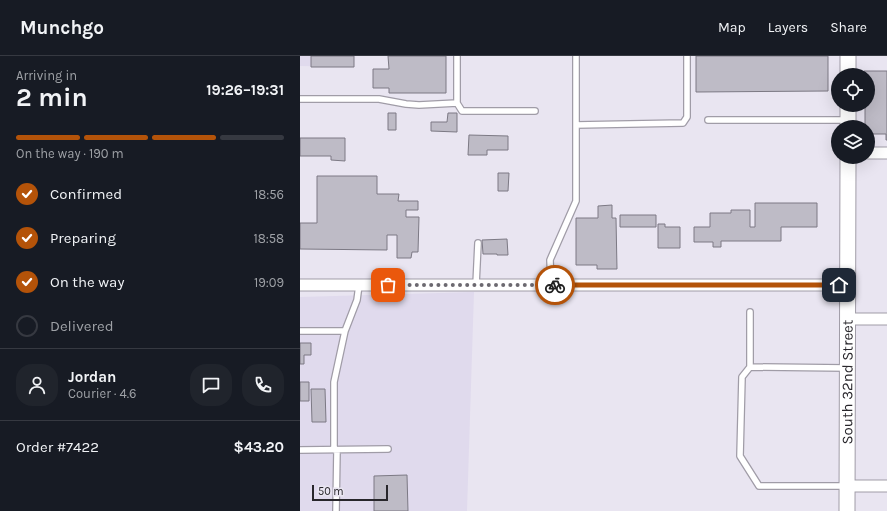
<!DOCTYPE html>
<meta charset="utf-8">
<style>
body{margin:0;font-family:Karla,sans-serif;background:#20242c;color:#f1f3f6;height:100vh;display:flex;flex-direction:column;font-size:15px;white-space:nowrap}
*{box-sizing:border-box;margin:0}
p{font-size:13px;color:#9ea1a6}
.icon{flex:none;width:22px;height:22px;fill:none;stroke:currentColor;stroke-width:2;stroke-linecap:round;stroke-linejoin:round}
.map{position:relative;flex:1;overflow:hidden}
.sheet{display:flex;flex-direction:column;background:#171b24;width:300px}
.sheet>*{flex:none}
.controls{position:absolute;left:531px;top:12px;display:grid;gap:8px}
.controls a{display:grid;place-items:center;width:44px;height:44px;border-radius:50%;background:#171b24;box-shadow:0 4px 16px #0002;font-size:20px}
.scale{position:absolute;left:12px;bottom:10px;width:76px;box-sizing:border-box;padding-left:4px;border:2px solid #28262b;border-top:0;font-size:11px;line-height:14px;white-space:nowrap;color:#28262b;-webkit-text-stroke:3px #e9e5f1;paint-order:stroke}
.pin{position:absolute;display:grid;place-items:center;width:34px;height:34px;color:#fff;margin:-17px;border-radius:8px;box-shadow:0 2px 6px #0006}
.courier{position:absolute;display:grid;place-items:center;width:40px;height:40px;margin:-20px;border:3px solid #b45309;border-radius:50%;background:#fff;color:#222;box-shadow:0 1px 5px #0007}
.headline em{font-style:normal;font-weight:700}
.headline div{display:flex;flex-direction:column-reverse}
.headline{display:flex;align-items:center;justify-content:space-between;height:68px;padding:0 16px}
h1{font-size:26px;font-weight:700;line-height:30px}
.bar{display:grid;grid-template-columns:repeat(4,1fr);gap:6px 4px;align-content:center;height:48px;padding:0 16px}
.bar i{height:5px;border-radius:3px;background:#363941}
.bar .on{background:#b45309}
.bar p{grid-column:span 4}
.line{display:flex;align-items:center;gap:10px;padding:0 16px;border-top:1px solid #363941}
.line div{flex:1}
.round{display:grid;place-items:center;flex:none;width:42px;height:42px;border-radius:16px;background:#20242c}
ol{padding:0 16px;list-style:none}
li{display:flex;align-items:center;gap:12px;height:44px}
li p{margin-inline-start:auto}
li .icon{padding:4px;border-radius:50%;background:#b45309;color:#fff;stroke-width:4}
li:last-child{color:#9ea1a6}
li i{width:22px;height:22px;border:2px solid #363941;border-radius:50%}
header{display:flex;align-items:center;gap:24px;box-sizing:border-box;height:56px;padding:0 20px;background:#171b24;border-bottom:1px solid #363941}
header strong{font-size:19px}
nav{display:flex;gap:22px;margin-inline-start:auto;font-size:14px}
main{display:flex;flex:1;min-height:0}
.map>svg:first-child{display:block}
.built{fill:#e0daed}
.building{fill:#bebbc6;stroke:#7c7984}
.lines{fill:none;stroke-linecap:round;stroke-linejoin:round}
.lane-casing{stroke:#a09ca7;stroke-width:8}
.street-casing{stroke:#a09ca7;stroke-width:13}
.secondary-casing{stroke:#a09ca7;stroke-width:17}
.lane{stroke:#fff;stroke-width:5.5}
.street{stroke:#fff;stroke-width:11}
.secondary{stroke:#fff;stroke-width:15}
.done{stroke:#6c6970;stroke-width:4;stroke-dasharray:0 7.2}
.route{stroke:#b45309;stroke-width:5}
.labels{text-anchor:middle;stroke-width:4;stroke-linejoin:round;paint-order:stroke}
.street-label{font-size:15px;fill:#28262b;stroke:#e9e5f1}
</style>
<header>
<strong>Munchgo</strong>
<nav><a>Map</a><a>Layers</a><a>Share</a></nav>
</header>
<main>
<section class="sheet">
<div class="headline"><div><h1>2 min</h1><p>Arriving in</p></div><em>19:26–19:31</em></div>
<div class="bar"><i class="on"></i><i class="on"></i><i class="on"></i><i></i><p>On the way · 190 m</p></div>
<ol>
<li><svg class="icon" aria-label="check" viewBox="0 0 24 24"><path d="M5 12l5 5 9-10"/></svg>Confirmed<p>18:56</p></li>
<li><svg class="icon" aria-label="check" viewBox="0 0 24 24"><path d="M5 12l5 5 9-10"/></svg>Preparing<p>18:58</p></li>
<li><svg class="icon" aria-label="check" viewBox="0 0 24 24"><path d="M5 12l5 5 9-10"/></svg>On the way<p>19:09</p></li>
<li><i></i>Delivered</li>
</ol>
<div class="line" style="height:72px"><a class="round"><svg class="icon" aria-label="person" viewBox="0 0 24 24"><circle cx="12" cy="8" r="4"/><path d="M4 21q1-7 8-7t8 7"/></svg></a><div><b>Jordan</b><p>Courier · 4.6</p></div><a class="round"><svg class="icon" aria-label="chat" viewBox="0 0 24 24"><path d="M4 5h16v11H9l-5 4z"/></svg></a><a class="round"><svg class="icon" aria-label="phone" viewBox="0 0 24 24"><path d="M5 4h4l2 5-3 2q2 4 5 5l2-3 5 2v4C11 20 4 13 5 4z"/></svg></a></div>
<div class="line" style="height:52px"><div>Order #7422</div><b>$43.20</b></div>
</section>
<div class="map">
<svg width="587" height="455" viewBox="0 0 587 455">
<rect width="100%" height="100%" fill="#e9e5f1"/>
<path class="built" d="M0 0H53V11L0 10Z
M174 236 167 455H0V241Z"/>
<path class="building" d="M11 0H54V11H11Z
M88 0H146V37H89V32H73V13H89Z
M396 0H528V35L396 36Z
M564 15H587V84H586V78H568V71H565V49H568V19H564Z
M88 57H96V74H88Z
M148 57H157V76L131 75V66H147Z
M169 79 208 80V94H187V99H168Z
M0 82H45V105L31 104V100H0Z
M198 117H209L208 135H198Z
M17 120H77V138H99L98 145H118V154H106V161H119L118 196H112L111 202H97V179H87V194L0 193V167H17Z
M455 147H517V171H481V185H421V191H413V186H394V171H410V157H431V154H450V171H455Z
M312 149V162H316L317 213H297V209H276V162H298V150Z
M320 159H356V171H320Z
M358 168H365V171H380V192H358Z
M207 183 208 199H197V198H183L182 184Z
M0 287H11V299H4V308H0Z
M0 326H9V345H0Z
M11 333H25L26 366H12Z
M107 419 108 455H74V420Z"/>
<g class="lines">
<defs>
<path id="lane" d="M157 0V47L162 55H235
M0 43H79L106 48 119 49 157 47
M408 64H547
M276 69 383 67 387 61V0
M176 229 178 187
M251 229 250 204 276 145V0
M450 256V311L547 312
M0 275H45
M450 311 442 321 440 400 459 430H546
M0 394 88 393
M34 394V326L45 275 57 244 59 229
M36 455 37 394"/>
<path id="street" d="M568 97H587
M0 229H547
M548 263H587
M547 430H587"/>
<g id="secondary">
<path d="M548 0V19"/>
<path d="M548 49V71"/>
<path id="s1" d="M547 455 548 101"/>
</g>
</defs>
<use href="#lane" class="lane-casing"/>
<use href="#street" class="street-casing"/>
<use href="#secondary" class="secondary-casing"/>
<use href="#lane" class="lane"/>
<use href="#street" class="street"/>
<use href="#secondary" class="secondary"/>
</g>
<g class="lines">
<path class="done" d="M88 229H255"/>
<path class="route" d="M255 229H539"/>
</g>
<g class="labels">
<g class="street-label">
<text dy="5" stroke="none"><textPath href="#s1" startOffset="129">South 32nd Street</textPath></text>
</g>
</g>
</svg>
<div class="controls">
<a><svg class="icon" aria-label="locate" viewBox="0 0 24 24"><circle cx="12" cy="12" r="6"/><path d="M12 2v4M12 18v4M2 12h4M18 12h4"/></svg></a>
<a><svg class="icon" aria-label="layers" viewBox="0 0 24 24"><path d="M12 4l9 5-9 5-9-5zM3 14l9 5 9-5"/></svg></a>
</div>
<div class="scale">50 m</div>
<div class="pin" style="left:88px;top:229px;background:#ea580c"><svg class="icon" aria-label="bag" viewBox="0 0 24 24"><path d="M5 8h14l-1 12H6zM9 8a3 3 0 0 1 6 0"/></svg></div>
<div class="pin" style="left:539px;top:229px;background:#1f2937"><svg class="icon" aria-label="home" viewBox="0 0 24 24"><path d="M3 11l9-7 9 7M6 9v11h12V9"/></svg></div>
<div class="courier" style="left:255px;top:229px"><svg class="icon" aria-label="bike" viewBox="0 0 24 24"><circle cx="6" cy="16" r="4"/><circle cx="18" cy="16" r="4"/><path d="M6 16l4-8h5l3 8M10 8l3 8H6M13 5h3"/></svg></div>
</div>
</main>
